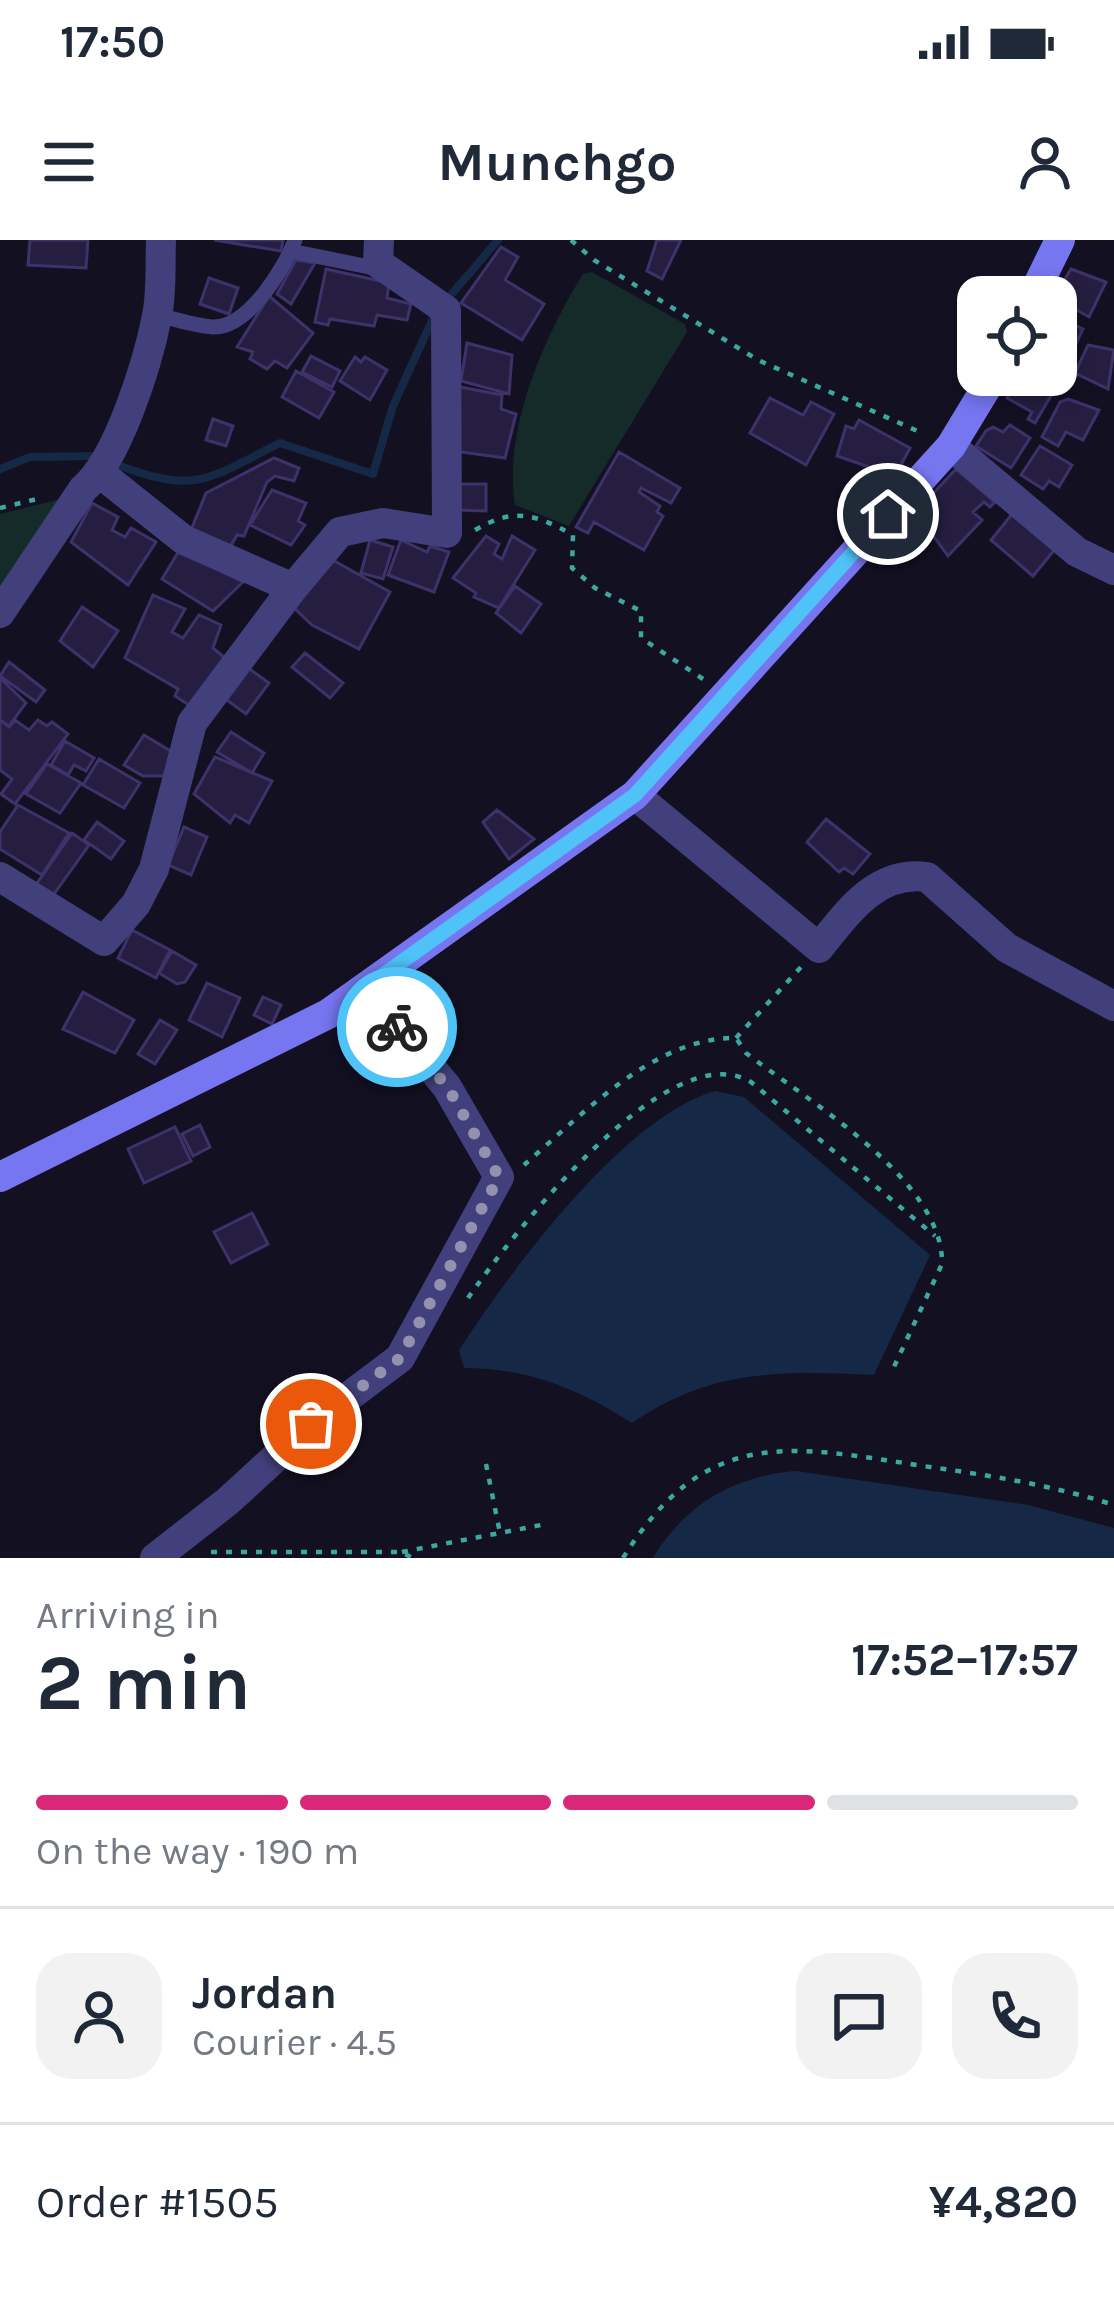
<!DOCTYPE html>
<meta charset="utf-8">
<style>
body{margin:0;font-family:Karla,sans-serif;background:#f2f2f3;color:#1f2937;height:100vh;display:flex;flex-direction:column;font-size:45px;white-space:nowrap}
*{box-sizing:border-box;margin:0}
p{font-size:39px;color:#747a83}
.icon{flex:none;width:66px;height:66px;fill:none;stroke:currentColor;stroke-width:2;stroke-linecap:round;stroke-linejoin:round}
.map{position:relative;height:1318px;overflow:hidden}
.side{display:flex;flex-direction:column;background:#fff;flex:1}
.side>*{flex:none}
.buttons{position:absolute;left:957px;top:36px;display:grid;gap:24px}
.buttons a{display:grid;place-items:center;width:120px;height:120px;border-radius:24px;background:#fff;box-shadow:0 6px 18px #0003;font-size:60px}
.pin{position:absolute;display:grid;place-items:center;width:102px;height:102px;color:#fff;margin:-51px;border:6px solid #fff;border-radius:50%;box-shadow:0 3px 12px #0007}
.courier{position:absolute;display:grid;place-items:center;width:120px;height:120px;margin:-60px;border:9px solid #4fc3f7;border-radius:50%;background:#fff;color:#222;box-shadow:0 3px 15px #0007}
.summary em{font-style:normal;font-weight:700}
.summary div{display:flex;flex-direction:column-reverse}
.summary{display:flex;align-items:center;justify-content:space-between;height:204px;padding:0 36px}
h1{font-size:78px;font-weight:700;line-height:90px}
.bar{display:grid;grid-template-columns:repeat(4,1fr);gap:18px 12px;align-content:center;height:144px;padding:0 36px}
.bar i{height:15px;border-radius:9px;background:#e0e1e3}
.bar .active{background:#db2777}
.bar p{grid-column:span 4}
.line{display:flex;align-items:center;gap:30px;padding:0 36px;border-top:3px solid #e0e1e3}
.line div{flex:1}
.round{display:grid;place-items:center;flex:none;width:126px;height:126px;border-radius:36px;background:#f2f2f3}
.status{display:flex;justify-content:space-between;align-items:center;height:84px;padding:0 60px;background:#fff;direction:ltr}
.status svg{height:33px;fill:currentColor}
header{display:flex;justify-content:space-between;align-items:center;height:156px;padding:0 36px;background:#fff;font-size:54px;font-weight:700}
.map>svg:first-child{display:block}
.green{fill:#142b2a}
.water{fill:#152947}
.lines{fill:none;stroke-linecap:round;stroke-linejoin:round}
.stream{stroke:#152947;stroke-width:8}
.building{fill:#251e41;stroke:#3d326a;stroke-width:3}
.path{stroke:#3ba9a1;stroke-width:4.5;stroke-dasharray:6 9;stroke-linecap:butt}
.lane{stroke:#41407c;stroke-width:15}
.street{stroke:#41407c;stroke-width:30}
.secondary{stroke:#7776f1;stroke-width:30}
.done{stroke:#9490af;stroke-width:12;stroke-dasharray:0 21.6}
.route{stroke:#4fc3f7;stroke-width:15}
</style>
<div class="status"><b>17:50</b><svg viewBox="0 0 49 12"><path d="M0 12V9h3v3zM5 12V6h3v6zM10 12V3h3v9zM15 12V0h3v12zM26 1h20v11H26zM47 4h2v5h-2z"/></svg></div>
<header><svg class="icon" aria-label="menu" viewBox="0 0 24 24"><path d="M4 6h16M4 12h16M4 18h16"/></svg>Munchgo<svg class="icon" aria-label="person" viewBox="0 0 24 24"><circle cx="12" cy="8" r="4"/><path d="M4 21q1-7 8-7t8 7"/></svg></header>
<div class="map">
<svg width="1114" height="1318" viewBox="0 0 1114 1318">
<rect width="100%" height="100%" fill="#131022"/>
<path class="green" d="M592 32 685 84 687 92 569 286 515 265C503 189 544 97 583 34Z
M61 259 0 366V274Z"/>
<path class="water" d="M715 851 744 857 930 1015 874 1135C781 1131 712 1128 632 1183 579 1149 528 1128 464 1128L459 1110C511 1031 622 878 715 851Z
M796 1231 1028 1265 1114 1288V1318H653C685 1264 734 1236 796 1231Z"/>
<g class="lines">
<path class="stream" d="M444 63 498 0
M115 224C197 255 206 240 280 203L373 234 393 166 435 74
M0 229 30 217 96 216"/>
</g>
<path class="building" d="M30 0H88L86 28 28 25Z
M214 0H283L281 11Z
M657 0H681L662 39 647 31Z
M501 7 518 17 505 40 544 64 522 100 461 63Z
M296 20 315 23 291 64 277 54Z
M326 29 389 43 387 58 411 64 407 80 377 75 374 86 330 79 328 85 315 82Z
M1071 29 1106 42 1089 77 1054 57Z
M209 38 238 48 229 74 200 64Z
M269 56 313 93 287 128 275 121 267 129 250 119 253 112 237 107Z
M1056 76 1083 89 1069 119 1056 111Z
M467 103 512 115 509 154 461 141Z
M1088 105 1114 110 1108 149 1075 133Z
M311 116 340 131 332 147 302 132Z
M355 117 361 122 365 117 387 130 370 160 340 141Z
M296 131 334 152 319 178 282 157Z
M1020 136 1052 154 1035 183 1028 179 1032 172 1007 158Z
M455 146 502 155 501 169 516 174 505 218 454 211Z
M770 158 803 175 811 162 834 174 806 225 750 193Z
M1068 159 1099 170 1083 200 1066 192 1058 206 1042 197 1060 162Z
M213 179 233 186 226 206 206 200Z
M859 180 910 208 895 236 837 216 846 186 854 189Z
M1010 185 1030 198 1011 228 976 206 986 191 993 187 1003 192Z
M1040 206 1072 225 1059 247 1049 241 1043 249 1021 235Z
M619 212 680 248 671 263 641 248 639 252 660 266 657 272 663 276 644 310 594 282 588 293 576 287Z
M274 218 299 228 294 241 275 236 267 242 244 296 237 295 229 309 191 290 206 253Z
M956 229 995 262 990 267 984 262 973 272 982 280 948 316 916 272Z
M457 244H486V271L456 270Z
M272 250 306 263 298 281 305 285 291 305 250 285Z
M92 263 118 277 112 290 125 297 131 288 156 302 128 345 71 302Z
M1017 268 1060 303 1033 336 991 300Z
M486 296 499 304 494 314 502 319 512 296 535 310 499 368 474 357 476 353 453 338Z
M370 300 393 307 383 339 361 333Z
M401 300 427 312 430 306 449 312 434 352 388 335Z
M179 311 243 342 213 371 162 339Z
M329 318 390 352 359 409 312 385 291 365Z
M515 346 541 364 521 393 496 373Z
M153 355 185 369 172 392 183 398 199 375 221 385 213 408 226 419 189 465 175 456 178 449 125 418Z
M82 367 118 391 93 427 60 401Z
M305 413 343 443 330 458 292 427Z
M9 422 45 450 36 462 0 436Z
M247 427 269 443 246 474 224 458Z
M0 438 26 463 9 486 0 480Z
M0 480 9 487 15 480 29 490 38 480 47 486 52 482 68 494 15 564 1 554 12 539 0 530Z
M231 492 264 513 252 533 217 512Z
M144 495 172 512 164 536H143L124 525Z
M65 501 94 518 86 531 74 525 68 535 51 525Z
M215 517 272 541 249 583 235 575 230 583 194 554Z
M99 519 140 543 124 568 83 545Z
M47 524 81 543 60 573 26 554Z
M18 565 69 593 42 635 0 609V592Z
M497 570 534 599 509 619 483 582Z
M826 579 870 614 853 634 844 628 839 632 807 602Z
M97 582 124 601 111 619 84 600Z
M184 587 207 597 191 635 168 625Z
M72 593 89 605 49 661 33 649Z
M132 690 170 710 156 738 118 718Z
M172 711 196 725 185 742 177 744 159 733Z
M207 743 240 758 222 797 189 780Z
M83 752 134 780 115 813 63 789Z
M263 757 281 765 272 784 254 775Z
M160 780 177 790 155 824 138 814Z
M200 885 210 907 193 916 182 894Z
M175 887 191 921 144 943 128 909Z
M252 973 268 1004 231 1023 214 992Z"/>
<g class="lines">
<path class="path" d="M571 0 594 20 758 120 922 193
M0 268 41 258
M475 290C514 267 535 274 573 295L572 328 595 348 641 371V398L703 439
M736 798 801 727
M524 925C582 875 654 797 736 798L746 813C805 859 944 940 942 1024L893 1129
M468 1058C510 998 667 792 751 842L935 996
M486 1224 500 1293
M211 1312H402L412 1318
M402 1312 546 1284
M623 1318C705 1186 789 1205 923 1226 987 1235 1052 1245 1114 1265"/>
<path class="lane" d="M291 11 369 27 378 23
M157 75C175 79 195 86 213 87 248 88 285 28 295 0"/>
<path class="street" d="M951 206 1077 312 1114 330
M101 234 184 300 293 348
M0 373 83 249C118 220 148 122 157 76 162 52 160 25 161 0
M635 555 819 708C847 673 876 630 927 637L1007 708 1114 766
M0 637 104 701 136 664 154 629 192 483 293 348 340 292 383 283 447 293 446 70 378 23 379 0
M155 1318 228 1261 311 1185 400 1118 499 937 447 847 365 748"/>
<path class="secondary" d="M1032 57 1060 0
M0 937 328 774 635 555 951 206 994 135"/>
</g>
<g class="lines">
<path class="done" d="M311 1184 400 1118 499 937 448 848 397 787"/>
<path class="route" d="M397 787 365 748 635 555 888 274"/>
</g>
</svg>
<div class="buttons">
<a><svg class="icon" aria-label="locate" viewBox="0 0 24 24"><circle cx="12" cy="12" r="6"/><path d="M12 2v4M12 18v4M2 12h4M18 12h4"/></svg></a>
</div>
<div class="pin" style="left:311px;top:1184px;background:#ea580c"><svg class="icon" aria-label="bag" viewBox="0 0 24 24"><path d="M5 8h14l-1 12H6zM9 8a3 3 0 0 1 6 0"/></svg></div>
<div class="pin" style="left:888px;top:274px;background:#1f2937"><svg class="icon" aria-label="home" viewBox="0 0 24 24"><path d="M3 11l9-7 9 7M6 9v11h12V9"/></svg></div>
<div class="courier" style="left:397px;top:787px"><svg class="icon" aria-label="bike" viewBox="0 0 24 24"><circle cx="6" cy="16" r="4"/><circle cx="18" cy="16" r="4"/><path d="M6 16l4-8h5l3 8M10 8l3 8H6M13 5h3"/></svg></div>
</div>
<section class="side">
<div class="summary"><div><h1>2 min</h1><p>Arriving in</p></div><em>17:52–17:57</em></div>
<div class="bar"><i class="active"></i><i class="active"></i><i class="active"></i><i></i><p>On the way · 190 m</p></div>
<div class="line" style="height:216px"><a class="round"><svg class="icon" aria-label="person" viewBox="0 0 24 24"><circle cx="12" cy="8" r="4"/><path d="M4 21q1-7 8-7t8 7"/></svg></a><div><b>Jordan</b><p>Courier · 4.5</p></div><a class="round"><svg class="icon" aria-label="chat" viewBox="0 0 24 24"><path d="M4 5h16v11H9l-5 4z"/></svg></a><a class="round"><svg class="icon" aria-label="phone" viewBox="0 0 24 24"><path d="M5 4h4l2 5-3 2q2 4 5 5l2-3 5 2v4C11 20 4 13 5 4z"/></svg></a></div>
<div class="line" style="height:156px"><div>Order #1505</div><b>¥4,820</b></div>
</section>
